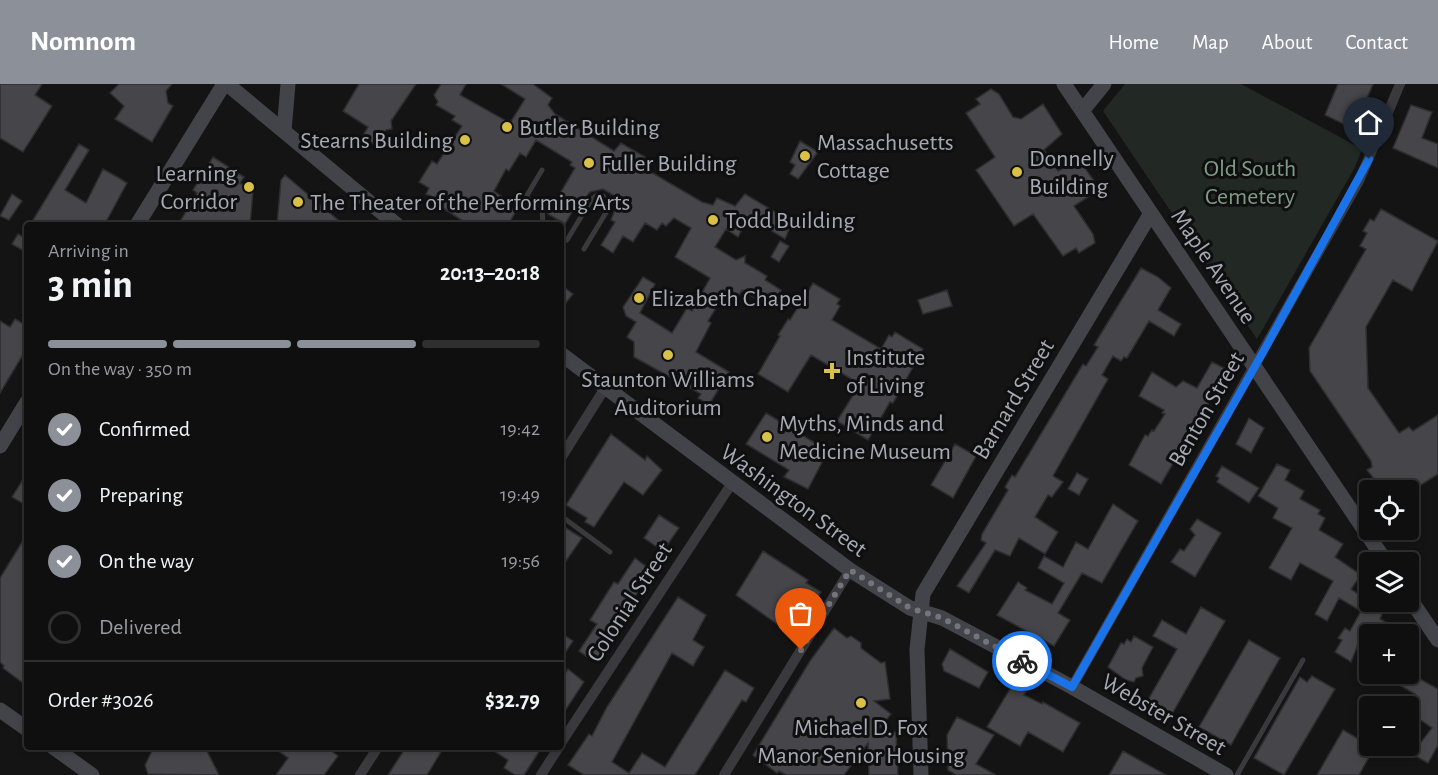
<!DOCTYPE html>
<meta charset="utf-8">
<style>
body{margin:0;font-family:"Alegreya Sans",sans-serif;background:#1d1d1e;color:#f1f3f6;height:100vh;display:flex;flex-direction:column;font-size:22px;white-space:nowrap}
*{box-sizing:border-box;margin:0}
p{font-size:20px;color:#9b9c9f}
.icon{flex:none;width:33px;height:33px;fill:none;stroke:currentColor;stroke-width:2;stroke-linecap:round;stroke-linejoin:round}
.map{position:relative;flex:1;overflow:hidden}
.details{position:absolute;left:24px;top:138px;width:540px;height:528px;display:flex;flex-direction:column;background:#0f0f10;border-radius:6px;box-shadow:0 3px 9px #0003,0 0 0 2px #2f2f30}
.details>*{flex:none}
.fabs{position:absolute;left:1359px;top:396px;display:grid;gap:12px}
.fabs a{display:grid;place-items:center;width:60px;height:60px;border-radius:6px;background:#0f0f10;box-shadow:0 3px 9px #0003,0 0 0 2px #2f2f30;font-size:30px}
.pin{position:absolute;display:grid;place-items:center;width:51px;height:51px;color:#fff;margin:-62px -26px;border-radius:50% 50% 50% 0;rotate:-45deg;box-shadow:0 0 6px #0007}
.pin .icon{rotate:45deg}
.courier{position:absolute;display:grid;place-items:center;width:60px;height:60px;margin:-30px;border:4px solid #1a73e8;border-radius:50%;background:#fff;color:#222;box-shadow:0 2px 8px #0007}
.headline em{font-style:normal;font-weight:600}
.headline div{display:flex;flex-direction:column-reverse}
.headline{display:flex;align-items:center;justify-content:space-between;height:102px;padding:0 24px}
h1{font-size:39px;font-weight:600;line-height:45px}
.bar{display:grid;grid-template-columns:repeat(4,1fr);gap:9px 6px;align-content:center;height:72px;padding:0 24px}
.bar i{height:8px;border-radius:4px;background:#2f2f30}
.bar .selected{background:#8c9099}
.bar p{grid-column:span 4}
.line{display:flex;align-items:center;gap:15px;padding:0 24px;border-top:2px solid #2f2f30}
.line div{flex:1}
ol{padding:0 24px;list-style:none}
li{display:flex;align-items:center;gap:18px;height:66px}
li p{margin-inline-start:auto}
li .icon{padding:6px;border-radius:50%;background:#8c9099;color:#fff;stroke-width:4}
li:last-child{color:#9b9c9f}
li i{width:33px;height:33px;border:3px solid #2f2f30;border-radius:50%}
header{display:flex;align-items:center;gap:36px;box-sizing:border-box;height:84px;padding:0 30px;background:#8c9099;color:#fff}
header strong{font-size:28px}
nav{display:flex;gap:33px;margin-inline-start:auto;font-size:21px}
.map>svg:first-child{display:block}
.green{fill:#222925}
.building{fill:#46464a;stroke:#2e2e31;stroke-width:1.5}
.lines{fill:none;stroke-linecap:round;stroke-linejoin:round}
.lane{stroke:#3a3a3e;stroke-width:5}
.street{stroke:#3a3a3e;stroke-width:10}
.secondary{stroke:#434449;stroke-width:15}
.done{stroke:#74757c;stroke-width:6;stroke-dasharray:0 10.8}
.route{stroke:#1a73e8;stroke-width:8}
.poi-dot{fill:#d9c147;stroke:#0f0f10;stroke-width:2}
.labels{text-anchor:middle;stroke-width:6;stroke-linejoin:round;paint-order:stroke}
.poi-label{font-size:24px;fill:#a7a9b4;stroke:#0f0f10;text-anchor:start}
.park-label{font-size:24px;fill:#809c87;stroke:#0f0f10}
.street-label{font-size:24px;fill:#a7a9b4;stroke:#0f0f10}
</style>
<header>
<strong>Nomnom</strong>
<nav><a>Home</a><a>Map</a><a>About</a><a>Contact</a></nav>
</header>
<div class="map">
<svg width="1438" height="691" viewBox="0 0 1438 691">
<rect width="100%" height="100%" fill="#141415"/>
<path class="green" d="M1125 0H1241L1362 65 1355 83 1257 255 1103 27Z"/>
<path class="building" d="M0 0H42L35 11 52 22 23 68 0 54Z
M119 0H172L166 7 168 19 173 22 152 58 115 35 124 22 110 9Z
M359 0H416L391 37 392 45 386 46 376 61 362 53 368 43 343 27Z
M441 0H466L460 11 510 39 525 15 501 0H533L552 14 548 21 555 30 614 67 621 59 645 73 642 83 702 118 713 121 717 114 735 122 745 110 792 138 785 155 757 138 752 146 744 142 738 153 726 145 715 163 736 176 745 172V179L767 192 765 196 781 206 771 224 742 206 739 211 727 206 708 237 711 239 696 268 729 288 709 321 698 314 701 310 634 273V258L627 253 636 238 626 232 623 223 643 193 655 200 640 229 672 249 687 224 692 227 710 194 675 173 691 144 674 134 666 142 662 139 657 146 645 139 633 158 623 152 613 169 601 161 615 138 611 136 617 121 613 111 603 105 590 108 582 118 579 116 565 140 548 130 575 84 570 81 572 78 536 56 526 73 520 69 509 87 506 85 494 107 508 117 506 121 516 127 508 141H469L429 115 431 112 426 110 429 104 419 98 432 77 437 80 462 42 452 36 455 32 436 21 438 18 434 11Z
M1338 0H1373L1354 45 1325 31Z
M991 5 999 10 1013 33 1021 35 1043 20 1062 50 1044 66 1058 87 1079 76 1100 105 1074 122 1093 150 1095 159 1079 169 1076 164 1063 172 1033 130 1014 142 976 86 995 73 966 29 980 20 976 15Z
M1411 21 1432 28 1422 54 1438 60V84L1393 64Z
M800 57 818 68 798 95 790 90 795 81 790 78Z
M79 60 89 66 65 106 86 119 103 85 119 94 127 99 108 134 104 141H30Z
M213 73 244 93 240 99 253 107 250 141H178L197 109 193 106Z
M285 91 344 141H277L281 96Z
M12 110 22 117 9 136 0 132Z
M1381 125 1438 157 1412 207 1393 196 1366 243 1368 304 1399 349 1409 343 1413 347 1438 331V390L1413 406H1376L1372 400 1376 397 1367 386 1372 383 1371 377 1310 287 1309 264 1366 165 1360 162 1367 149 1363 147 1370 135 1374 137Z
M18 150 27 155V169L12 160Z
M780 157 789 162 779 178 771 173Z
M1141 184 1158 193 1171 204 1158 226 1181 240 1174 252 1149 237 1127 274 1124 273 1121 277 1113 272 1102 291 1108 295 1053 392 1063 398 1052 413 1048 411 1035 433 1058 448 1045 470 1019 454 1010 472 995 466 969 509 957 502 986 459 981 456 982 450 1008 406 1005 403 1012 391 1015 393 1083 280 1086 282 1098 263 1094 261Z
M813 199 840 215 837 220 840 222 832 236 881 265 889 251 892 253 895 248 923 265 893 319 890 318 868 356 837 337 860 300 811 271 788 308 758 290 780 252 778 251 785 240 788 235 790 236Z
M561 201 573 210 561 225Z
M947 206 952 222 923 230 918 216Z
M15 235 27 242V264L0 309V237L10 243Z
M1212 278 1228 286 1161 400 1129 381 1145 351 1148 352 1152 346 1154 347 1165 330 1162 329 1164 326 1139 312 1152 288 1176 303 1183 297 1197 304Z
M766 329 828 367 808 405 784 393 789 386 746 360Z
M1249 334 1264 344 1251 369 1236 360Z
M611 350 645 376 647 372 662 386 643 411 624 398 594 443 585 438 587 434 566 421Z
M955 360 976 372 953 414 931 401Z
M1277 380 1290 386 1285 396 1304 407 1300 415 1320 426 1318 430 1325 434 1319 446 1343 460 1335 473 1361 491 1351 505 1370 518 1385 523 1380 535 1406 550H1362L1351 578 1335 568 1342 556 1338 554 1345 544 1350 547 1361 527 1339 514 1327 537 1315 530 1333 497 1300 479 1291 496 1269 484 1292 444 1273 434 1278 424 1258 412Z
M1222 382 1259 404 1249 419 1217 398 1219 394 1216 392Z
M27 389V422L12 413Z
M1077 389 1088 395 1079 411 1068 405Z
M1113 420 1138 437 1102 499 1082 489 1058 529 1070 536 1054 562 997 531 1018 498 1027 504 1025 506 1052 520 1064 499 1038 484 1044 472 1063 483 1076 458 1088 465Z
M659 431 679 444 663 467 644 454Z
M1197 435 1221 449 1195 493 1171 478 1180 465 1184 467 1195 451 1190 445Z
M561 441 582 454 561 484Z
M27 450V602L3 584 4 582 0 578V494Z
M763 467 808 496 806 499 821 508 802 535 796 531 793 536 786 532 780 542 736 511Z
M635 474 652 487 618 538 621 541 597 577H593L579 567 597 540 590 536 614 498 618 500Z
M678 513 706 531 693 556 704 563 693 582 672 569 612 678 629 689 642 669 665 683 725 586 754 604 746 618 742 616 695 691H584L568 681 589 650 592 652 607 623Z
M1201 523 1225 537 1172 630 1148 616 1177 565 1153 552 1162 536 1186 550Z
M834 544 847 554 851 552 861 559V564L881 579 885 578 890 615 874 617 891 630 876 649 896 648 898 691H869L868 659 844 691H786L779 687 777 689 753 671 810 577Z
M561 549 573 557 561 575Z
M1134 552 1153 563 1142 584 1143 592 1136 594 1134 598 1126 596 1108 583 1121 559 1124 560 1127 555 1131 558Z
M1249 556 1280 574 1231 661 1199 643Z
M950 565 988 588 979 604 944 587 942 580Z
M568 585 584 598 561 633V595Z
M1398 590H1411L1438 605V661L1428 679 1412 670 1432 644 1408 627V620L1415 610 1393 597Z
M1312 592 1335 605 1284 691 1254 674 1300 593 1307 598Z
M1013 600 1026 608 1024 611 1042 620 1043 618 1080 639 1063 668 1028 648 1020 662 987 643Z
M957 633 994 651 976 680 996 691H956L948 686 947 651Z
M1343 646 1374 664 1359 691H1317Z
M154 663H205L219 691 148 690 145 681Z
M273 663H326L338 672 324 691H276L288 674Z
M406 663H444L427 691H388Z
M488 663H542L524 691H515L504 684 508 676Z
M1123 667 1166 691H1109Z"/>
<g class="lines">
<path class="lane" d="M542 86 526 113 542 123 543 141
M567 156 592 115 597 111 603 112 610 122 584 165
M561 432 610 468
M1237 691 1303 576"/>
<path class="street" d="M561 374 605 304
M1072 603 1359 97 1400 0
M561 659 732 399
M360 691 378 663
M541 691 559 663
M724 691 850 486"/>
<path class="secondary" d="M227 0 397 141
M1064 0 1386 478
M1082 27 1104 0
M284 47 288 0
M137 141 224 0
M561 270 850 486 910 524 942 534 1072 603 1226 691
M0 362 27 318
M1408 512 1438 556
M0 626 27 645
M53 663 92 691
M921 691 917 565 923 510 1151 129"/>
</g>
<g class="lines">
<path class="done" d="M801 566 850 486 910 524 942 534 1022 577"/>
<path class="route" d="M1022 577 1072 603 1262 270 1369 75"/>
</g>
<g class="poi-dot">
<circle cx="507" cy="43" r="6"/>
<circle cx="465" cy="56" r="6"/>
<circle cx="805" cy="72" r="6"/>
<circle cx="589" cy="79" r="6"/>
<circle cx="1017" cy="88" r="6"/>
<circle cx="249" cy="103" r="6"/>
<circle cx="298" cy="118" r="6"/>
<circle cx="713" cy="136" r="6"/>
<circle cx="639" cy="214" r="6"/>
<circle cx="668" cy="271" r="6"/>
<path d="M829 278h6v6h6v6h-6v6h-6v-6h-6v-6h6z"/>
<circle cx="767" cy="353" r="6"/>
<circle cx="861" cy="619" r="6"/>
</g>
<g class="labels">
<g class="poi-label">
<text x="519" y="51">Butler Building</text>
<text x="453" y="64" text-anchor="end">Stearns Building</text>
<text x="817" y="66">Massachusetts<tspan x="817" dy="28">Cottage</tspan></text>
<text x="1029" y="82">Donnelly<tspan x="1029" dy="28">Building</tspan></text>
<text x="601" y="87">Fuller Building</text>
<text x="237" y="97" text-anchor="end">Learning<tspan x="237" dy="28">Corridor</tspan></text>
<text x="310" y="126">The Theater of the Performing Arts</text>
<text x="725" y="144">Todd Building</text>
<text x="651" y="222">Elizabeth Chapel</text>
<text x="846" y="281">Institute<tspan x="846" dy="28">of Living</tspan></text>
<text x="668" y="303" text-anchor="middle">Staunton Williams<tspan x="668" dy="28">Auditorium</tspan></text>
<text x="779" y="347">Myths, Minds and<tspan x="779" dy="28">Medicine Museum</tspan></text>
<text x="861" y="651" text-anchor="middle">Michael D. Fox<tspan x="861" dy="28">Manor Senior Housing</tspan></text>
</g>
<g class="park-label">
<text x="1250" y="92">Old South<tspan x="1250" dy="28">Cemetery</tspan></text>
</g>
<g class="street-label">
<text transform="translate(1214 182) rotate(56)" y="8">Maple Avenue</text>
<text transform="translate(1013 315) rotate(-59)" y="8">Barnard Street</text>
<text transform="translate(1206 325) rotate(-60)" y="8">Benton Street</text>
<text transform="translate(794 416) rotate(36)" y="8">Washington Street</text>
<text transform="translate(629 518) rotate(-57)" y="8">Colonial Street</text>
<text transform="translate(1164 630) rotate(30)" y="8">Webster Street</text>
</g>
</g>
</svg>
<div class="fabs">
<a><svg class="icon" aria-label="locate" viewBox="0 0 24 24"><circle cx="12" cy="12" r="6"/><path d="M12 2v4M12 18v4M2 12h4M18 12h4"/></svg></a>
<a><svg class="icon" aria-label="layers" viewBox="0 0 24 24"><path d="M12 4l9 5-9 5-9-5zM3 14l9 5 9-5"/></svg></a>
<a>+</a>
<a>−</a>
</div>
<div class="pin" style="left:801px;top:566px;background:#ea580c"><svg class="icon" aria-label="bag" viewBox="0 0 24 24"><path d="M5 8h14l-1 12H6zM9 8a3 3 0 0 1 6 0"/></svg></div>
<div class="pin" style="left:1369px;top:75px;background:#1f2937"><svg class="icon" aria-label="home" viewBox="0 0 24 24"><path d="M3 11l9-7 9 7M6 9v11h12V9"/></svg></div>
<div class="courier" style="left:1022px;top:577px"><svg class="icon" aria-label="bike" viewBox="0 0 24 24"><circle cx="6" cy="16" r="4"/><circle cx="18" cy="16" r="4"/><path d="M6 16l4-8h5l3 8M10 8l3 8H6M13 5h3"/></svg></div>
<section class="details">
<div class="headline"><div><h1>3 min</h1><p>Arriving in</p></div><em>20:13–20:18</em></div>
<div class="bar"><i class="selected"></i><i class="selected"></i><i class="selected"></i><i></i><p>On the way · 350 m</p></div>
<ol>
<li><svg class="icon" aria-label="check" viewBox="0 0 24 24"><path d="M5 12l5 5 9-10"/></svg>Confirmed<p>19:42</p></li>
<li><svg class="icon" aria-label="check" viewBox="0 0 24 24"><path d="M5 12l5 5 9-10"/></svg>Preparing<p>19:49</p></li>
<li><svg class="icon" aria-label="check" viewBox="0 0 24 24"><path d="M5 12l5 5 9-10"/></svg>On the way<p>19:56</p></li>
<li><i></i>Delivered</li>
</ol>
<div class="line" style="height:78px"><div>Order #3026</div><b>$32.79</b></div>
</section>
</div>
